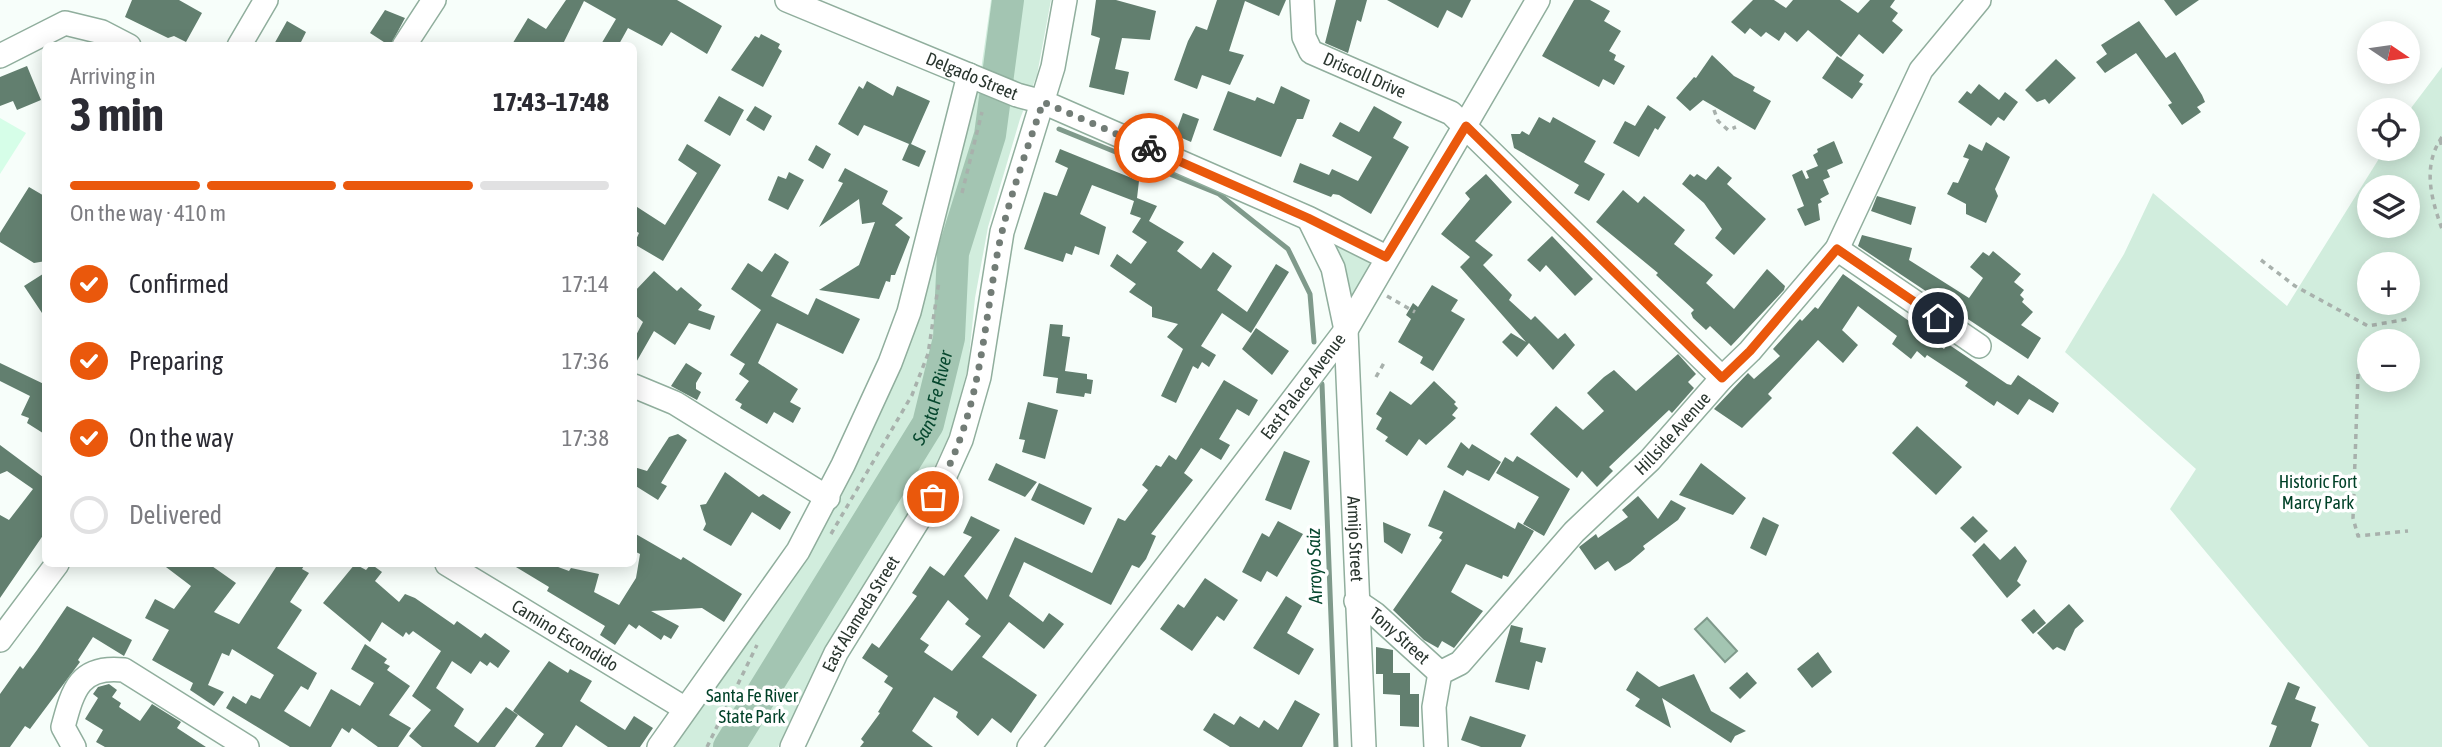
<!DOCTYPE html>
<meta charset="utf-8">
<style>
body{margin:0;font-family:"Asap Condensed",sans-serif;background:#f2f2f3;color:#2b2b33;height:100vh;display:flex;flex-direction:column;font-size:26px;white-space:nowrap}
*{box-sizing:border-box;margin:0}
p{font-size:23px;color:#7c7c81}
.icon{flex:none;width:38px;height:38px;fill:none;stroke:currentColor;stroke-width:2;stroke-linecap:round;stroke-linejoin:round}
.map{position:relative;flex:1;overflow:hidden}
.drawer{position:absolute;left:42px;top:42px;width:595px;height:525px;display:flex;flex-direction:column;background:#fff;border-radius:10px;box-shadow:0 4px 18px #0003}
.drawer>*{flex:none}
.needle{width:46px;rotate:103deg}
.tools{position:absolute;left:2357px;top:21px;display:grid;gap:14px}
.tools a{display:grid;place-items:center;width:63px;height:63px;border-radius:50%;background:#fff;box-shadow:0 4px 18px #0003;font-size:35px}
.pin{position:absolute;display:grid;place-items:center;width:60px;height:60px;color:#fff;margin:-30px;border:4px solid #fff;border-radius:50%;box-shadow:0 2px 7px #0007}
.courier{position:absolute;display:grid;place-items:center;width:70px;height:70px;margin:-35px;border:5px solid #ea580c;border-radius:50%;background:#fff;color:#222;box-shadow:0 2px 9px #0007}
.head em{font-style:normal;font-weight:700}
.head div{display:flex;flex-direction:column-reverse}
.head{display:flex;align-items:center;justify-content:space-between;height:119px;padding:0 28px}
h1{font-size:46px;font-weight:700;line-height:52px}
.bar{display:grid;grid-template-columns:repeat(4,1fr);gap:10px 7px;align-content:center;height:84px;padding:0 28px}
.bar i{height:9px;border-radius:5px;background:#e1e1e2}
.bar .on{background:#ea580c}
.bar p{grid-column:span 4}
ol{padding:0 28px;list-style:none}
li{display:flex;align-items:center;gap:21px;height:77px}
li p{margin-inline-start:auto}
li .icon{padding:7px;border-radius:50%;background:#ea580c;color:#fff;stroke-width:4}
li:last-child{color:#7c7c81}
li i{width:38px;height:38px;border:4px solid #e1e1e2;border-radius:50%}
.map>svg:first-child{display:block}
.built{fill:#d6fee8}
.green{fill:#d1eddd;fill-rule:evenodd}
.water{fill:#a3c5b2;stroke:#7f9a8b;stroke-width:2}
.lines{fill:none;stroke-linecap:round;stroke-linejoin:round}
.stream{stroke:#7f9a8b;stroke-width:5}
.river{stroke:#a3c5b2;stroke-width:32}
.building{fill:#627f6f;fill-rule:evenodd}
.minor-casing{stroke:#90ae9d;stroke-width:26}
.path{stroke:#a8b1ac;stroke-width:3.5;stroke-dasharray:5 5;stroke-linecap:butt}
.minor{stroke:#fff;stroke-width:23}
.done{stroke:#727c76;stroke-width:7;stroke-dasharray:0 12.6}
.route{stroke:#ea580c;stroke-width:9}
.labels{text-anchor:middle;stroke-width:7;stroke-linejoin:round;paint-order:stroke}
.street-label{font-size:18px;fill:#2a362f;stroke:#fff}
.park-label{font-size:18px;fill:#004128;stroke:#fff}
.water-label{font-size:19px;font-style:italic;fill:#05462d;stroke:#fff}
</style>
<div class="map">
<svg width="2442" height="747" viewBox="0 0 2442 747">
<rect width="100%" height="100%" fill="#f7fefa"/>
<path class="built" d="M0 118 26 133 0 174Z"/>
<path class="green" d="M991 0H1051L1037 75 1020 119 988 227 975 298 968 367 951 431 922 494 823 652 778 747H674L830 512 971 102 978 91Z
M2442 67V747H2369L2170 509 2196 469 2065 352 2124 254 2153 193 2287 306 2385 149H2408V112ZM2370 187H2408V226H2370ZM2370 264H2408V303H2370ZM2370 341H2408V380H2370Z
M1332 242 1359 255 1371 265 1350 302Z"/>
<path class="water" d="M1707 618 1737 651 1725 662 1695 629Z"/>
<g class="lines">
<path class="stream" d="M1059 129 1219 194 1288 249 1310 294 1314 342
M1322 384 1336 747"/>
<path class="river" id="s1" d="M729 747 928 424 949 338 953 253 990 135 1008 0"/>
</g>
<path class="building" d="M132 0H179L202 13 186 42 174 36 168 38 125 17Z
M566 0H677L722 26 707 54 671 32 662 46 628 28 618 46H600L616 19 584 1 562 46H511L528 18 546 29Z
M1096 0H1116L1156 11 1150 40 1122 38 1115 69 1129 72 1124 95 1089 87 1100 38 1091 35Z
M1217 0H1286L1279 16 1245 1 1229 51 1244 55 1230 85 1202 75 1197 89 1174 80 1188 41 1196 26 1207 30Z
M1336 0H1367L1361 22 1357 20 1348 53 1325 43Z
M1387 0H1471L1462 18 1447 10 1438 28Z
M1574 0H1590L1610 11 1604 21 1621 31 1609 51 1616 55 1614 60 1625 66 1614 85 1603 79 1599 87 1542 56Z
M1753 0H1774L1786 8 1793 0H1840L1858 13 1870 0H1895L1890 7 1898 13 1892 21 1903 30 1883 54 1859 34 1841 57 1808 30 1797 42 1785 32 1779 41 1766 32 1761 37 1750 28 1745 34 1731 22Z
M2164 0H2199L2176 16Z
M385 10 405 18 390 46 370 33Z
M287 21 306 32 299 46H273Z
M2139 21 2166 58 2175 52 2202 95 2205 102 2197 107 2201 112 2182 125 2168 105 2172 103 2136 53 2105 73 2096 62 2107 54 2101 45Z
M761 34 780 44 778 48 782 51 763 87 731 70 755 36 759 38Z
M1712 55 1734 76 1755 87 1753 91 1771 101 1755 130 1703 100 1690 111 1676 98 1694 77 1696 78Z
M1837 56 1864 75 1859 82 1863 84 1852 99 1822 78Z
M2056 59 2076 78 2049 104 2045 99 2037 102 2025 90Z
M27 66 41 100 17 110 13 101 0 106V77Z
M867 81 893 96 897 86 930 101 911 144 926 151 919 167 902 160 909 144 864 125 858 136 838 124 859 86 863 89Z
M1979 84 1999 100 2005 92 2018 102 2004 121 1998 117 1991 126 1958 102 1967 91 1971 94Z
M1281 86 1310 100 1303 119H1297L1281 157 1213 130 1228 91 1255 101 1257 97 1274 104Z
M719 96 744 110 730 136 704 121Z
M1648 105 1666 117 1658 130 1655 128 1639 157 1613 143 1625 121 1635 126Z
M755 106 772 116 764 131 746 120Z
M1374 106 1402 122 1393 138 1409 147 1371 214 1339 195 1333 194 1331 197 1293 182 1300 163 1329 175 1332 169 1358 181 1372 157 1332 136 1340 122 1359 132Z
M1183 113 1199 119 1191 142 1175 135Z
M1539 117 1550 123 1553 117 1596 141 1584 162 1605 174 1589 201 1574 193 1579 185 1514 148 1511 134H1520L1522 131 1529 135Z
M1834 141 1843 163 1827 170 1830 177 1823 180 1829 194 1820 199 1822 202 1818 204 1820 220 1805 226 1797 209 1804 206 1792 175 1802 170 1806 179 1809 178 1806 171 1818 166 1813 155 1818 152 1817 149Z
M1986 142 2010 157 1995 189 1998 196 1986 223 1966 214V204L1947 194 1953 182 1958 183 1969 159 1963 157 1969 144 1982 151Z
M687 144 721 165 663 261 634 244 639 233 634 230V205L665 225 697 173 678 160Z
M816 145 831 154 823 169 808 160Z
M1060 149 1139 181 1137 198 1157 206 1149 221 1184 242 1177 251 1201 269 1213 252 1232 266 1217 290 1247 312 1276 264 1289 272 1251 333 1222 313 1201 346 1216 355 1209 367 1202 362 1198 369 1193 366 1176 403 1161 396 1183 349 1167 337 1178 324 1152 317V307L1129 292 1136 284 1110 266 1117 254 1131 264 1147 242 1132 232 1141 218 1130 214 1134 201 1092 185 1080 214 1106 227 1099 255 1075 246 1072 255 1066 253 1063 262 1024 249 1044 192 1057 196 1068 168 1055 162Z
M1718 166 1732 178 1727 184 1766 219 1734 255 1715 238 1722 229 1704 203 1682 184 1690 174 1694 177 1697 174 1706 180Z
M845 168 888 191 882 204 903 218 895 225 910 237 895 275H891L890 282 886 281 879 299 819 290 859 265 875 222 862 224 859 199 819 227 843 183 838 181Z
M789 172 804 180 788 210 768 200 778 176 786 179Z
M1486 174 1512 202 1475 241 1493 255 1483 265 1512 295 1509 300 1531 320 1535 316 1558 339 1565 333 1575 345 1553 370 1529 343 1517 357 1502 342 1511 333 1526 342 1460 267 1470 257 1441 234 1470 199 1465 193Z
M29 187 46 197V261L34 263 0 242V233Z
M1623 190 1638 203 1644 196 1685 230 1674 244 1713 275 1706 283 1734 309 1767 269 1785 286 1784 290 1731 346 1710 326 1706 330 1693 318 1691 313 1694 310 1656 275 1658 273 1596 222Z
M1877 196 1916 207 1911 225 1871 211Z
M1862 235 1912 248 1909 260 1969 298 1983 278 1970 267 1983 252 1989 256 1993 251 2021 274 2014 282 2024 290 2020 295 2024 299 2022 302 2033 312 2021 325 2041 338 2028 359 1858 246Z
M1552 236 1593 279 1575 296 1546 265 1540 272 1527 260Z
M775 253 789 262 771 296 808 315 816 298 860 319 843 354 777 323 758 363 798 389 790 402 801 408 793 423 774 412 767 424 740 408 742 404 735 400 749 381 739 374 745 364 730 355 761 310 731 289 748 263 762 272Z
M654 271 677 291 681 287 702 305 698 310 715 316 710 330 689 323 675 345 654 331 634 366V339L643 322 634 314V292Z
M46 272V319L24 286Z
M1843 274 1909 321 1912 317 1926 327 1922 332 1944 349 1948 344 2007 384 2011 385 2018 375 2059 403 2053 413 2029 399 2018 415 1997 401 1994 406 1965 386 1968 382 1927 355 1925 358 1917 351 1911 359 1892 344 1897 336 1858 306 1842 330 1858 345 1843 363 1818 340 1768 394 1772 398 1742 428 1714 409 1748 373 1754 379 1780 356 1773 349 1800 319 1802 321 1815 307 1818 309Z
M1432 285 1458 300 1451 311 1465 319 1433 371 1420 363 1423 357 1398 342 1411 319 1406 315 1413 303 1418 307Z
M1050 324 1063 325 1062 336 1070 337 1065 371 1087 374V379L1093 380 1091 394 1085 393 1084 397 1056 393 1058 378 1043 376Z
M1256 328 1289 351 1272 375 1242 349Z
M1678 354 1696 374 1688 382 1694 388 1672 413 1669 410 1609 467 1613 471 1597 487 1582 471 1577 478 1530 434 1556 406 1583 430 1604 411 1587 393 1604 377 1614 370 1636 391Z
M0 363 46 385V435L27 423 29 418 21 415 30 396 0 381Z
M686 363 702 373 696 383V389L701 392 697 400 671 386Z
M1224 380 1258 400 1249 416 1237 409 1219 439 1230 445 1221 460 1201 448 1184 473 1193 480 1151 534 1156 536 1146 559 1139 568 1132 565 1111 605 1024 562 1009 596 1043 622 1049 613 1064 624 1044 649 1009 622 982 657 1037 695 1011 733 992 718 978 736 956 717 958 712 934 697 912 731 933 747H860L864 742 861 739 880 713 878 712 893 688 884 682 888 676 862 658 872 643 879 648 917 596 912 593 930 566 944 576 972 537 963 533 971 516 1000 530 964 576 987 600 1015 537 1092 573 1118 518 1125 521 1148 490 1142 485 1156 465 1161 467 1169 455 1176 460ZM948 600 969 619 965 624 981 636 952 671 924 652 929 645 920 639Z
M1434 381 1456 402 1454 404 1458 408 1452 415 1456 418 1426 445 1419 439 1407 456 1385 441 1388 437 1376 429 1382 418 1376 414 1390 391 1411 405Z
M1028 402 1058 410 1045 459 1022 452 1025 440 1019 439Z
M1917 426 1962 467 1936 495 1892 453Z
M678 434 687 440 661 483 667 486 658 500 634 485V467L647 471 669 437Z
M1461 442 1469 449 1472 444 1501 462 1489 481 1467 470 1463 476 1447 467Z
M0 445 43 477 46 473V531L0 598V515L9 520 33 489 7 471 0 474Z
M1284 451 1310 461 1291 510 1265 500Z
M1517 456 1570 489 1544 536 1523 524 1539 497 1496 473 1505 457 1513 462Z
M996 463 1024 476 1037 482 1025 497 988 480Z
M1701 463 1746 498 1733 515 1679 495Z
M725 472 759 497 763 494 791 512 780 530 752 512 731 546 703 530 706 524 700 505 706 504Z
M1039 483 1092 508 1084 525 1031 500Z
M1444 490 1515 529 1518 522 1534 531 1508 577 1503 575 1502 579 1466 564 1451 592 1483 611 1454 648 1442 641 1438 648 1424 640 1393 610 1442 540 1439 538 1443 532 1428 526Z
M1638 496 1658 519 1671 500 1686 508 1678 520 1643 546 1645 549 1630 562 1615 571 1608 561 1595 570 1579 547 1596 534 1598 538 1628 517 1622 510Z
M1973 516 1988 531 1975 543 1960 528Z
M1763 517 1779 525 1766 556 1750 548Z
M1278 521 1303 534 1277 577 1267 571 1261 582 1242 572 1262 533 1269 537Z
M1383 522 1411 534 1402 554 1384 542Z
M634 533 681 560 683 557 742 594 724 622 702 608 651 611 679 626 671 639 664 635 661 640 639 625 636 629 629 624 615 645 600 635 605 626 547 591 549 587 511 564H550L569 571 571 568 599 574 594 592 619 605 636 578 640 554 634 551Z
M1984 543 2000 560 2015 546 2027 561 2017 581 2021 585 2007 598 1972 555Z
M162 564H209L236 583 214 612 239 624 278 564H305L302 569 309 573 290 602 302 610 277 648 317 673 308 690 301 686 284 711 310 727 331 689 360 706 374 683 351 669 365 644 387 659 384 663 390 666 387 670 410 686 389 715 411 728 398 747H378L352 728 349 733 342 728 331 747H290L226 708 233 696 246 704 251 695 260 699 274 675 232 649 229 656 222 653 208 685 224 692 214 706 190 690 193 683 152 660 169 630 145 618 155 599 174 609 191 586Z
M355 564 366 570 371 564 382 572 375 581 399 602 405 594 415 598 454 625 457 621 481 638 485 633 510 651 498 668 490 662 487 666 480 661 471 674 452 661 436 688 464 709 454 726 478 743 506 707 518 715 495 747H422L409 736 431 710 412 696 441 651 413 631 409 635 406 632 403 637 382 622 370 642 323 603Z
M1205 578 1238 600 1224 621 1217 616 1192 651 1160 629 1178 604 1184 608Z
M1286 596 1302 606 1287 633 1314 649 1299 675 1253 648Z
M2069 604 2084 621 2075 629 2065 651 2057 647 2053 650 2037 633Z
M67 606 132 640 124 656 93 637 78 660 80 662 30 729 25 726 10 747H0V694L20 666 23 669 37 650Z
M2034 609 2046 623 2033 634 2021 620Z
M1511 625 1523 628 1520 642 1546 648 1542 663 1536 661 1529 690 1495 682Z
M1376 647 1393 650V673H1410V694H1419V727L1400 726V695L1383 694V674H1376Z
M1818 652 1832 672 1812 688 1797 669Z
M549 661 568 673 570 669 592 681 580 701 625 730 634 716 653 728 640 747H608L576 725 562 747H535L544 734 513 711Z
M1637 671 1659 687 1694 674 1711 711 1746 731 1735 736 1731 743 1662 698 1671 728 1635 706 1640 699 1626 690Z
M1747 672 1757 683 1740 699 1729 688Z
M2288 682 2300 687 2295 699 2316 707 2311 721 2319 724 2311 747H2269L2277 726 2271 724Z
M109 684 117 690 112 697 121 703 119 707 140 721 152 704 181 722 177 728 206 747H105L96 742 103 730 85 719 98 698 93 694 98 687Z
M1295 700 1320 714 1302 747H1230L1203 730 1214 713 1234 725 1240 716 1259 728 1264 720 1278 730Z
M1470 716 1526 735 1521 747H1481L1461 740Z"/>
<g class="lines">
<defs>
<g id="minor">
<path id="s2" d="M787 0 1017 95 1043 102 1308 218 1386 257"/>
<path id="s3" d="M1302 0 1304 37 1311 52 1451 113 1722 378"/>
<path d="M239 46 266 0"/>
<path d="M404 46 434 0"/>
<path d="M0 56 65 23 102 32 129 46"/>
<path id="s4" d="M1309 219 1333 268 1346 330 1364 747"/>
<path d="M1837 249 1979 346"/>
<path d="M634 386 675 403 828 498"/>
<path id="s5" d="M447 564 684 708"/>
<path id="s6" d="M1356 601 1375 614 1440 673"/>
<path d="M0 640 57 564"/>
<path d="M74 747 63 727C73 689 80 665 124 670L247 747"/>
<path d="M659 747 798 551 843 465 890 363 909 312 969 75"/>
<path id="s7" d="M792 747 836 653 943 480 961 440 979 377 1002 232 1053 67 1065 0"/>
<path id="s8" d="M1029 747 1346 330 1538 0"/>
<path id="s9" d="M1436 747 1434 707 1440 673 1460 663 1574 532 1650 460 1722 378 1750 351 1837 249 1921 70 1979 0"/>
</g>
</defs>
<use href="#minor" class="minor-casing"/>
<path class="path" d="M1714 110 1718 121 1728 130 1736 127
M2442 137C2422 166 2431 198 2442 229
M2440 140 2442 147
M962 193 982 112
M2261 260 2295 286 2368 326 2408 319
M1387 296 1415 312
M2358 374 2353 518 2358 536 2408 531
M1376 377 1384 363
M831 534 912 395 928 354 939 281
M707 747 757 645"/>
<use href="#minor" class="minor"/>
</g>
<g class="lines">
<path class="done" d="M933 497C980 417 982 338 998 250 1008 200 1027 150 1043 102L1149 148"/>
<path class="route" d="M1149 148 1308 218 1386 257 1466 126 1722 378 1750 351 1837 249 1938 318"/>
</g>
<g class="labels">
<g class="street-label">
<text dy="6" stroke="none"><textPath href="#s2" startOffset="200">Delgado Street</textPath></text>
<text dy="6" stroke="none"><textPath href="#s3" startOffset="112">Driscoll Drive</textPath></text>
<text dy="6" stroke="none"><textPath href="#s8" startOffset="453">East Palace Avenue</textPath></text>
<text dy="6" stroke="none"><textPath href="#s9" startOffset="410">Hillside Avenue</textPath></text>
<text dy="6" stroke="none"><textPath href="#s4" startOffset="327">Armijo Street</textPath></text>
<text dy="6" stroke="none"><textPath href="#s7" startOffset="150">East Alameda Street</textPath></text>
<text dy="6" stroke="none"><textPath href="#s5" startOffset="138">Camino Escondido</textPath></text>
<text dy="6" stroke="none"><textPath href="#s6" startOffset="56">Tony Street</textPath></text>
</g>
<g class="park-label">
<text x="2318" y="488">Historic Fort<tspan x="2318" dy="21">Marcy Park</tspan></text>
<text x="752" y="702">Santa Fe River<tspan x="752" dy="21">State Park</tspan></text>
</g>
<g class="water-label">
<text dy="7" stroke="none"><textPath href="#s1" startOffset="406">Santa Fe River</textPath></text>
<text transform="translate(1314 566) rotate(-92)" y="7">Arroyo Saiz</text>
</g>
</g>
</svg>
<div class="tools">
<a><svg class="needle" viewBox="-14 -14 28 28"><path d="M0-13l5 13h-10z" fill="#e53935"/><path d="M0 13l5-13h-10z" fill="#7c7c81"/></svg></a>
<a><svg class="icon" aria-label="locate" viewBox="0 0 24 24"><circle cx="12" cy="12" r="6"/><path d="M12 2v4M12 18v4M2 12h4M18 12h4"/></svg></a>
<a><svg class="icon" aria-label="layers" viewBox="0 0 24 24"><path d="M12 4l9 5-9 5-9-5zM3 14l9 5 9-5"/></svg></a>
<a>+</a>
<a>−</a>
</div>
<div class="pin" style="left:933px;top:497px;background:#ea580c"><svg class="icon" aria-label="bag" viewBox="0 0 24 24"><path d="M5 8h14l-1 12H6zM9 8a3 3 0 0 1 6 0"/></svg></div>
<div class="pin" style="left:1938px;top:318px;background:#1f2937"><svg class="icon" aria-label="home" viewBox="0 0 24 24"><path d="M3 11l9-7 9 7M6 9v11h12V9"/></svg></div>
<div class="courier" style="left:1149px;top:148px"><svg class="icon" aria-label="bike" viewBox="0 0 24 24"><circle cx="6" cy="16" r="4"/><circle cx="18" cy="16" r="4"/><path d="M6 16l4-8h5l3 8M10 8l3 8H6M13 5h3"/></svg></div>
<section class="drawer">
<div class="head"><div><h1>3 min</h1><p>Arriving in</p></div><em>17:43–17:48</em></div>
<div class="bar"><i class="on"></i><i class="on"></i><i class="on"></i><i></i><p>On the way · 410 m</p></div>
<ol>
<li><svg class="icon" aria-label="check" viewBox="0 0 24 24"><path d="M5 12l5 5 9-10"/></svg>Confirmed<p>17:14</p></li>
<li><svg class="icon" aria-label="check" viewBox="0 0 24 24"><path d="M5 12l5 5 9-10"/></svg>Preparing<p>17:36</p></li>
<li><svg class="icon" aria-label="check" viewBox="0 0 24 24"><path d="M5 12l5 5 9-10"/></svg>On the way<p>17:38</p></li>
<li><i></i>Delivered</li>
</ol>
</section>
</div>
